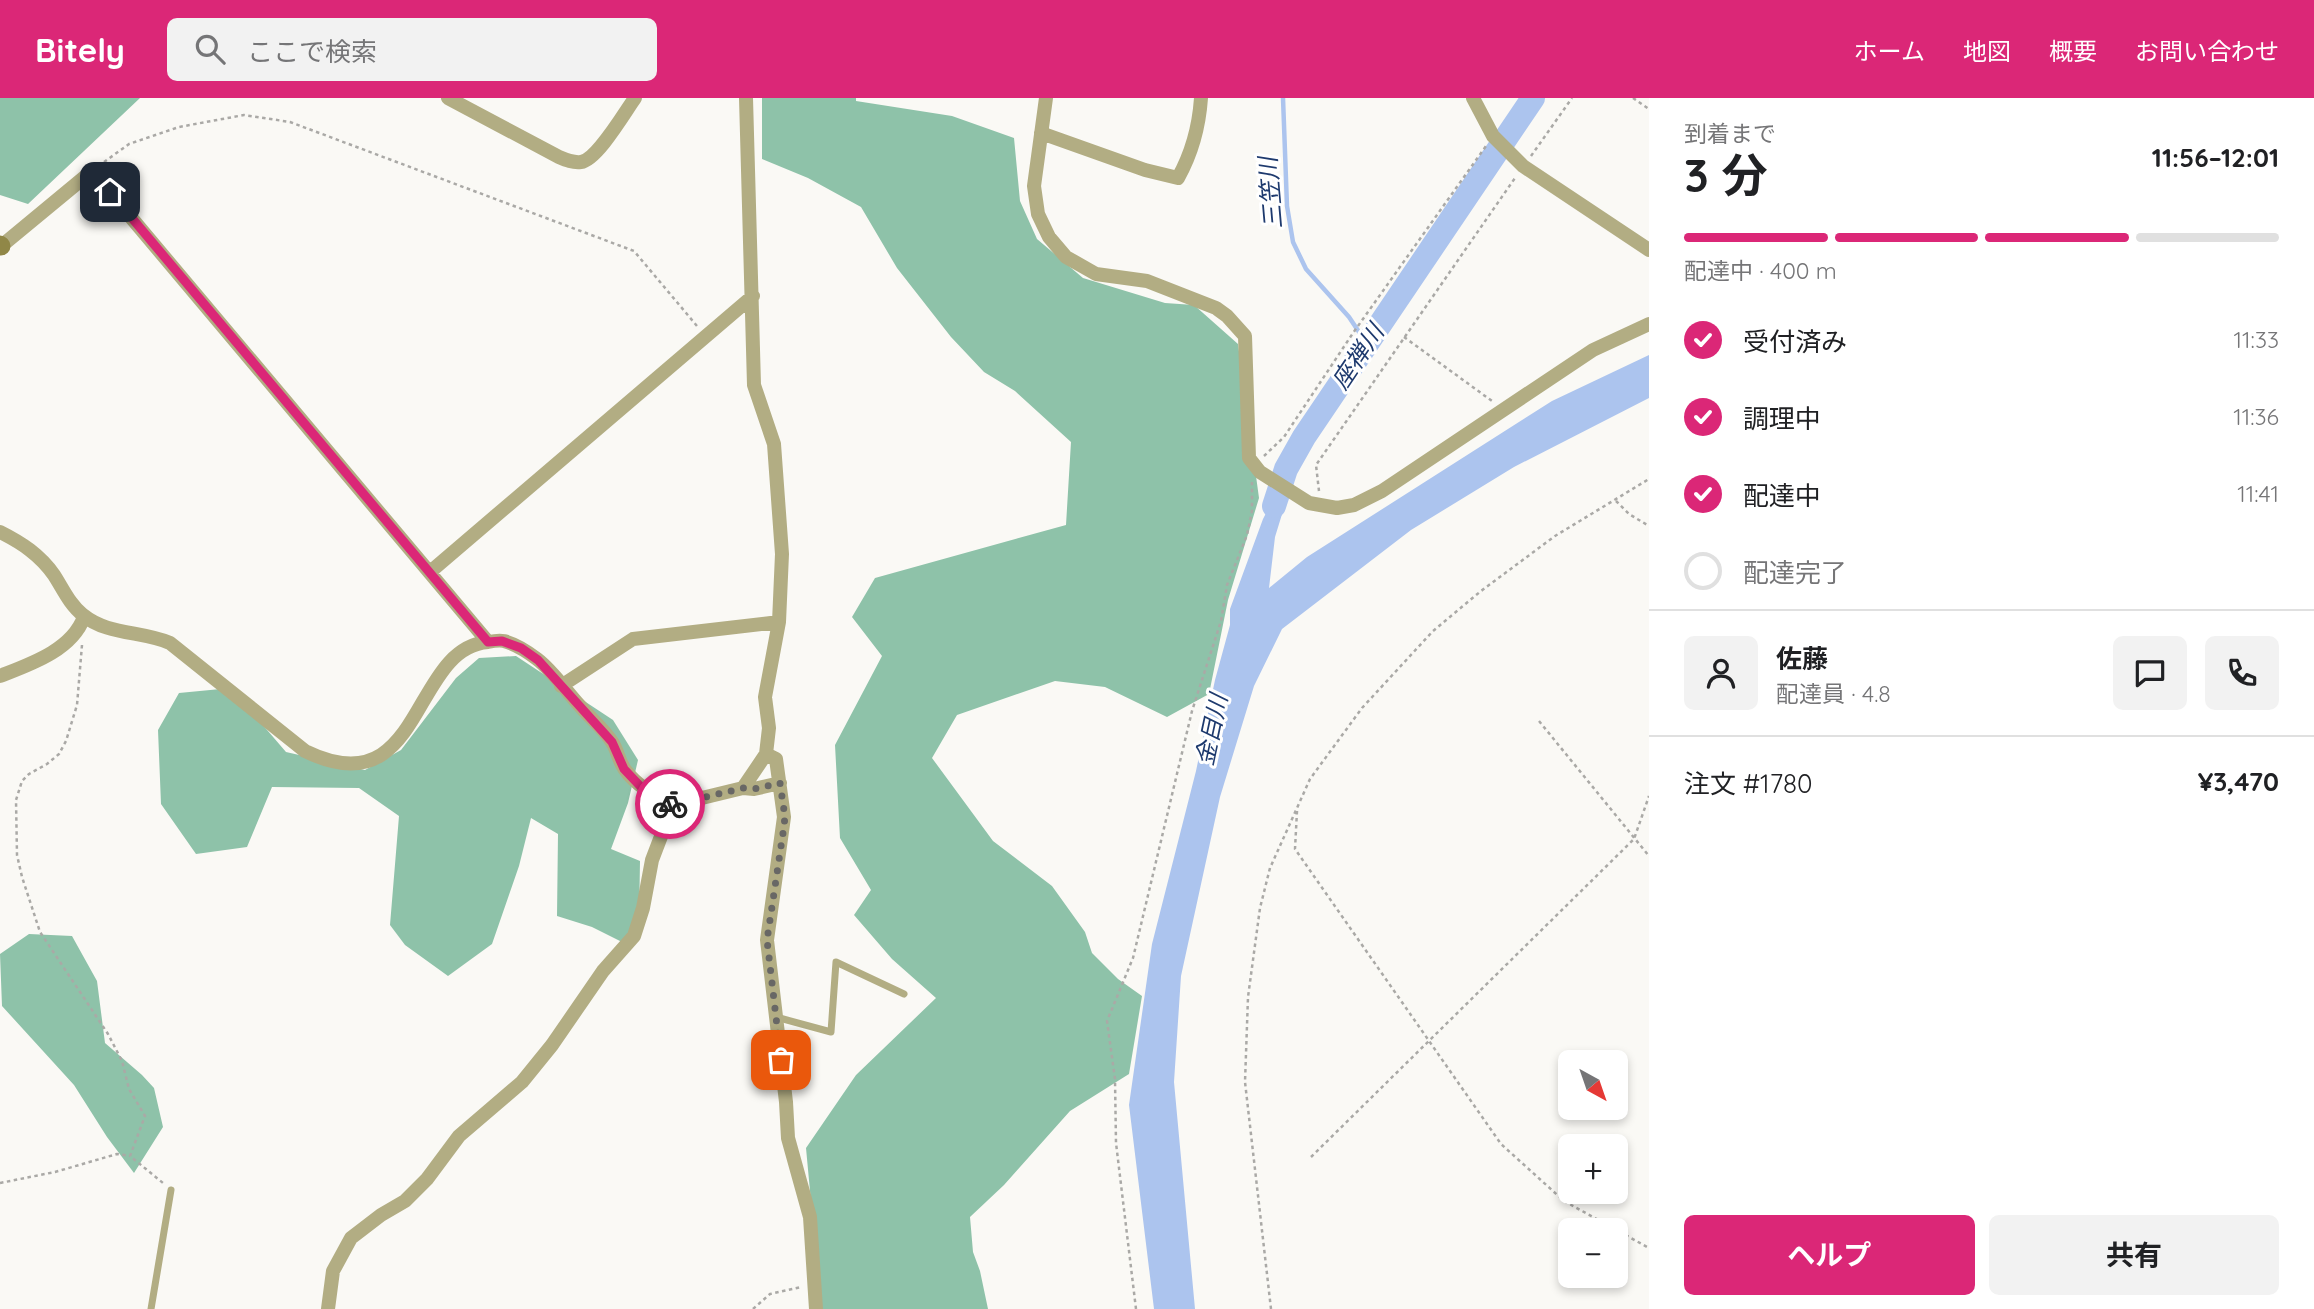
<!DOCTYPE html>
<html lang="ja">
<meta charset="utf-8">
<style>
body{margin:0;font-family:Quicksand,"Noto Sans JP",sans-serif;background:#f2f2f2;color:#202124;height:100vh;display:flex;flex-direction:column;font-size:26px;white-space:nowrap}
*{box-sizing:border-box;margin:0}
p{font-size:23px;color:#757577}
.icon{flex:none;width:38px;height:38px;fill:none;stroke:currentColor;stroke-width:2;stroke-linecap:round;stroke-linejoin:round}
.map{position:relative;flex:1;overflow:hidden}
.side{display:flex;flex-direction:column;background:#fff;width:665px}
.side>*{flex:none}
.needle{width:46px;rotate:140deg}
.fabs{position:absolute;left:1558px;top:952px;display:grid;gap:14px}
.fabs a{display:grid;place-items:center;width:70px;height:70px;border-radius:10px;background:#fff;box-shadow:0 4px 10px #0003;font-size:35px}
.pin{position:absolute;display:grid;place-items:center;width:60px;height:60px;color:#fff;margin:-30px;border-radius:14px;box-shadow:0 4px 10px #0006}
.courier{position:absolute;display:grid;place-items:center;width:70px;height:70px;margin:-35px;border:5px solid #db2777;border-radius:50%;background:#fff;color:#222;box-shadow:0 2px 9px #0007}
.headline em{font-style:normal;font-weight:700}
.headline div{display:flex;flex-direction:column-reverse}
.headline{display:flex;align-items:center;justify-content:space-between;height:119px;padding:0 35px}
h1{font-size:46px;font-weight:700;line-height:52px}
.bar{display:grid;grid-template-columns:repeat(4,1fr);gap:10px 7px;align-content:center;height:84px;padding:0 35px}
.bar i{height:9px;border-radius:5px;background:#e0e0e0}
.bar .current{background:#db2777}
.bar p{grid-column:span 4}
.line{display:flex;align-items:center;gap:18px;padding:0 35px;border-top:2px solid #e0e0e0}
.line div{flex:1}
.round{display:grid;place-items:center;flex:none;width:74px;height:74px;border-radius:10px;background:#f2f2f2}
ol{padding:0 35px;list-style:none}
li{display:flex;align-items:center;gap:21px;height:77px}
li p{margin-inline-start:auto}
li .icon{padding:7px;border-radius:50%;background:#db2777;color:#fff;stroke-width:4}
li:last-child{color:#757577}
li i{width:38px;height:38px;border:4px solid #e0e0e0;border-radius:50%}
.action{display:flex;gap:14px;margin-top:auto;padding:14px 35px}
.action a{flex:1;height:80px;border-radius:10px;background:#db2777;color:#fff;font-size:28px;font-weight:700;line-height:80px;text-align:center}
.action a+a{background:#f2f2f2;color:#202124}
header{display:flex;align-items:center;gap:42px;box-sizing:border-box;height:98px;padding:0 35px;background:#db2777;color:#fff}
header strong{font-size:33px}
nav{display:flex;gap:38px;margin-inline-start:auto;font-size:24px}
.search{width:490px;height:63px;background:#f2f2f2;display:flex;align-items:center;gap:18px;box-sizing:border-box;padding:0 24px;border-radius:10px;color:#757577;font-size:26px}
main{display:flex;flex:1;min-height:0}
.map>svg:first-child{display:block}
.forest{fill:#8ec2a9}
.water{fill:#acc4ee}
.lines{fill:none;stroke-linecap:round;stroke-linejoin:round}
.stream{stroke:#acc4ee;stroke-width:4.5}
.river{stroke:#acc4ee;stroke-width:24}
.path{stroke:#aaa9a6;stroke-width:2.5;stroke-dasharray:3.5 3.5;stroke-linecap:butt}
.lane{stroke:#b2ad83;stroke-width:7}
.street{stroke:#b2ad83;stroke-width:14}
.secondary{stroke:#908747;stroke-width:19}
.done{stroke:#686765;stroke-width:7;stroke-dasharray:0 12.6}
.route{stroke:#db2777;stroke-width:9}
.labels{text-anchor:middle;stroke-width:6;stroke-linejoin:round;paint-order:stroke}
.water-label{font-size:24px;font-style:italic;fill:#1e3a6e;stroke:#fff}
</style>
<header>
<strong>Bitely</strong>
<div class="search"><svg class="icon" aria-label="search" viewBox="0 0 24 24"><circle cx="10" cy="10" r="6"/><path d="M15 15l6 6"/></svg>ここで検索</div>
<nav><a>ホーム</a><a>地図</a><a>概要</a><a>お問い合わせ</a></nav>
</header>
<main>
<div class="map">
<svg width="1649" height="1211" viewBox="0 0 1649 1211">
<rect width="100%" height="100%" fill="#faf9f5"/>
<path class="forest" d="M0 0H140L28 106 0 97Z
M762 0H856V3L952 18 1014 40 1020 103 1037 141 1083 180 1165 205 1194 207 1238 246 1259 400 1228 502 1209 596 1167 619 1105 589 1055 583 957 617 932 660 993 743 1052 788 1085 834 1092 855 1118 881 1142 898 1129 976 1070 1013 1004 1087 970 1119 973 1154 980 1173 988 1211H821L806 1050 856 977 936 900 892 861 854 817 871 792 840 740 835 647 882 558 852 519 875 480 1066 427 1071 344 1015 293 984 274 951 239 897 170 861 109 808 80 762 61Z
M516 558 613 622 638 662 628 705 611 751 640 763 639 825 622 844 592 829 557 818 558 736 531 720 519 768 492 846 448 878 405 847 390 827 399 718 359 690 272 689 247 749 196 756 161 706 158 632 179 595 231 590 286 654 365 672 401 652 456 580 479 560Z
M29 836 72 838 97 883 105 945 142 977 154 990 163 1029 134 1075 107 1039 74 987 2 908 0 856Z"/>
<path class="water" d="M1649 257V300L1514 369 1411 432 1282 531 1254 588 1220 699 1181 878 1174 984 1195 1211H1154L1129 1007 1152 846 1196 673 1215 582 1230 527V511L1263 421 1307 335 1275 439 1269 490 1307 459 1552 303Z"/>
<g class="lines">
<path class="stream" d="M1283 0 1287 108 1293 144 1306 171 1349 219 1367 246"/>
<path class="river" d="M1274 408 1286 371 1304 339 1533 0"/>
<path class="path" d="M1633 0 1649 11
M1531 58 1572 0
M104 64 129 46 179 29 244 17 290 24 634 153 697 228
M1404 239 1492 303
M1264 358 1284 339 1353 235 1486 48
M1319 393 1316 367 1515 80
M1616 403 1629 416 1649 428
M82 547 77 607 66 643 59 656 47 666 29 676 22 683 16 702 17 757 22 779 40 834 108 936 122 963 129 991 145 1018 130 1058 163 1085
M1539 623 1649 758
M1297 713 1295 751 1501 1046 1564 1103 1649 1150
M1311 1059 1634 741 1649 698
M0 1085 55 1074 117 1056 130 1058
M753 1211 770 1196 801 1189
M1136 1211 1116 1045 1115 981 1107 923 1133 860 1192 613 1221 523 1227 487 1247 437 1252 413V384
M1271 1211 1245 984 1248 899 1260 810 1270 770 1297 710 1310 681 1362 610 1433 533 1481 493 1555 438 1649 381"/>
<path class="lane" d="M776 919 831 934 836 864 904 896
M151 1211 171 1092"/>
<path class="street" d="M448 0 559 59C566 62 573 65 581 64 597 62 625 14 635 0
M1046 0 1034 88 1038 116 1049 139 1066 159 1096 176 1147 183 1216 210 1227 218 1245 238 1249 360 1260 374 1309 405 1337 410 1354 407 1382 393 1593 252 1649 226
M1473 0 1493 38 1523 68 1649 152
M1041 35 1145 72 1178 80C1192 55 1199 29 1201 0
M0 149 92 73 488 544
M0 434C22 445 40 457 54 477 63 491 70 507 83 517 107 537 142 533 170 545L305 653C424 711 410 550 488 544 493 543 499 542 504 543 515 546 528 554 537 561 553 573 566 593 580 608 590 620 604 631 612 644 618 653 619 665 626 673 638 689 655 697 673 707L743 690 766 656 769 630 765 599 779 524 782 456 774 346 754 287 746 0
M430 474 753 198
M0 578C31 566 72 552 84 519
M561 588 633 541 779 524
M766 656 776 661 784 719 767 842 786 1004 788 1040 810 1119 816 1211
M743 690 754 691 780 685
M328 1211 333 1173 351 1140 381 1117 405 1103 427 1081 459 1038 522 984 552 947 603 873 634 838 643 810 652 762 673 707"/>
<path class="secondary" d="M0 147 1 148"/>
</g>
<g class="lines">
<path class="done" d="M670 706 673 707 743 690 754 691 780 685 785 719 783 735 767 842 781 962"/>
<path class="route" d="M110 94 488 544 502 543 521 550 538 562 612 644 624 671 641 689 670 706"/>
</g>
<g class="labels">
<g class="water-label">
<text transform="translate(1271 95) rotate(-95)" y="8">三笠川</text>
<text transform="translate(1358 259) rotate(-56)" y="8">座禅川</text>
<text transform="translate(1212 632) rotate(-78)" y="8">金目川</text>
</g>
</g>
</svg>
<div class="fabs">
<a><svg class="needle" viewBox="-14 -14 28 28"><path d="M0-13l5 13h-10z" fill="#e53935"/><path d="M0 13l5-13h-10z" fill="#757577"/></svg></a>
<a>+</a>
<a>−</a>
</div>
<div class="pin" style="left:781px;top:962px;background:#ea580c"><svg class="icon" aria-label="bag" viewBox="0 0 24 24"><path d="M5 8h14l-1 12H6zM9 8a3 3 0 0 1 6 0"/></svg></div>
<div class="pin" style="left:110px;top:94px;background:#1f2937"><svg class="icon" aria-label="home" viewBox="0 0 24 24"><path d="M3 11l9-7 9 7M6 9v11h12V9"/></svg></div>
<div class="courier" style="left:670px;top:706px"><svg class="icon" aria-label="bike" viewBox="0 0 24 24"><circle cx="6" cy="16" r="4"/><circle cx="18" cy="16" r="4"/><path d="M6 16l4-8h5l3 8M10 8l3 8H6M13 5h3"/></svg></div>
</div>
<section class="side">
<div class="headline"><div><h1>3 分</h1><p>到着まで</p></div><em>11:56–12:01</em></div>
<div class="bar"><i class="current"></i><i class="current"></i><i class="current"></i><i></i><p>配達中 · 400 m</p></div>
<ol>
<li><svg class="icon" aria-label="check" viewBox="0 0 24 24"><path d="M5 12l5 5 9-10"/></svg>受付済み<p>11:33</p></li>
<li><svg class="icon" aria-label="check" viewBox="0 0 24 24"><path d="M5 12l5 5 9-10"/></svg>調理中<p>11:36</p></li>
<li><svg class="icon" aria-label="check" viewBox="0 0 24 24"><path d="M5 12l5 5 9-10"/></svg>配達中<p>11:41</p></li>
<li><i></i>配達完了</li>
</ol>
<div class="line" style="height:126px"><a class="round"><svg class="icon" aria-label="person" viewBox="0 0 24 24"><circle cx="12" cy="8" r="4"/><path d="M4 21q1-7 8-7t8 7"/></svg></a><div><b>佐藤</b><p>配達員 · 4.8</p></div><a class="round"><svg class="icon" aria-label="chat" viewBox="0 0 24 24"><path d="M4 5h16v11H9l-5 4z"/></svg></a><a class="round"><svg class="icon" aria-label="phone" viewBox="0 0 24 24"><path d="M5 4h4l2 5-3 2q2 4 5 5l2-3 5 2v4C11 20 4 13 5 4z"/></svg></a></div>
<div class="line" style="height:91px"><div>注文 #1780</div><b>¥3,470</b></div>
<div class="action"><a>ヘルプ</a><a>共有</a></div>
</section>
</main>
